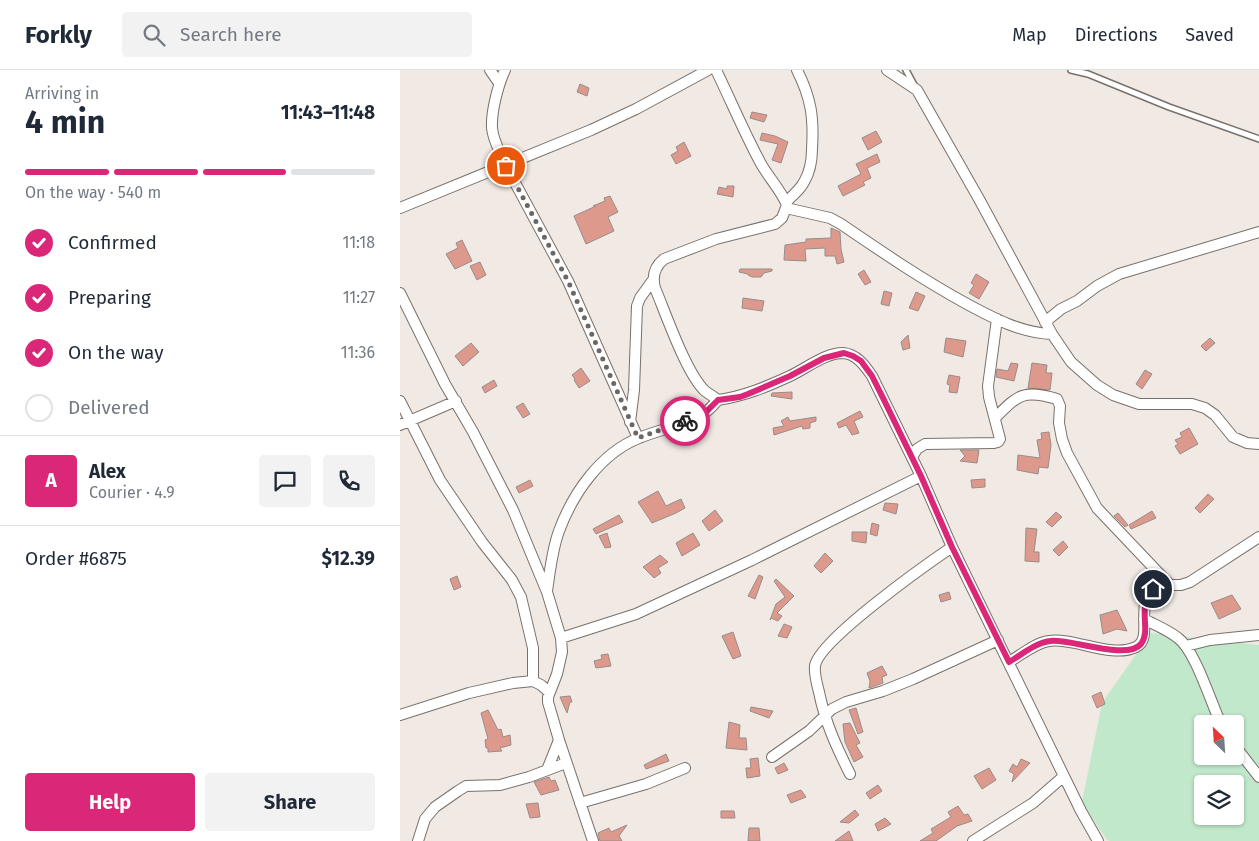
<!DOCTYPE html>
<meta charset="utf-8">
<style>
body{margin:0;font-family:"Fira Sans",sans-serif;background:#f2f2f3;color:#1f2937;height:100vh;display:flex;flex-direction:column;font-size:19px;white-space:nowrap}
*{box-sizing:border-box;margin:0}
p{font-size:16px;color:#747a83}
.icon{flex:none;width:28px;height:28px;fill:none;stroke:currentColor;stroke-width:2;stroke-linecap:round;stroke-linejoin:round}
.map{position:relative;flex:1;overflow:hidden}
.panel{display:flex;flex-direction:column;background:#fff;width:400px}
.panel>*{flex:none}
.needle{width:32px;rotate:335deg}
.fabs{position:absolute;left:794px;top:645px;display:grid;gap:10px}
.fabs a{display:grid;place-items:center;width:50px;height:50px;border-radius:5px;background:#fff;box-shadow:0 1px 4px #0004;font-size:25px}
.pin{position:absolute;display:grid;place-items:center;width:42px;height:42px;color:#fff;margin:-21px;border:2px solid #fff;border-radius:50%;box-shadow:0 1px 5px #0007}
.courier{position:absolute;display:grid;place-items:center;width:50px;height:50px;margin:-25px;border:4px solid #db2777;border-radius:50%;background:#fff;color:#222;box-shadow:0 1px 6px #0007}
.summary em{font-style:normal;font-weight:700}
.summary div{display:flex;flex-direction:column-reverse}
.summary{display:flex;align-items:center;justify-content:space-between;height:85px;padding:0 25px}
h1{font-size:32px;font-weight:700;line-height:38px}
.bar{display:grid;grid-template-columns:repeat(4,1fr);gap:8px 5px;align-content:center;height:60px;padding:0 25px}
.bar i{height:6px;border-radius:4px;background:#e0e1e3}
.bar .active{background:#db2777}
.bar p{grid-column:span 4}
.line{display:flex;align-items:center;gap:12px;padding:0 25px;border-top:1px solid #e0e1e3}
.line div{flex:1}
.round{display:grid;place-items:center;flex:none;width:52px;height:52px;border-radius:5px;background:#f2f2f3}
ol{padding:0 25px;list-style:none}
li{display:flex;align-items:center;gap:15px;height:55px}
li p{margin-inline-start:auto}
li .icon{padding:5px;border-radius:50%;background:#db2777;color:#fff;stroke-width:4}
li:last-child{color:#747a83}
li i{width:28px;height:28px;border:2px solid #e0e1e3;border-radius:50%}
.primary-button{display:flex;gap:10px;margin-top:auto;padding:10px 25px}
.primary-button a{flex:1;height:58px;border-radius:5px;background:#db2777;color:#fff;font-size:20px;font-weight:700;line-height:58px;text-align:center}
.primary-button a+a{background:#f2f2f3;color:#1f2937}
header{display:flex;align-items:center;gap:30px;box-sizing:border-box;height:70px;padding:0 25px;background:#fff;border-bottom:1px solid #e0e1e3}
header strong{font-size:24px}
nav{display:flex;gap:28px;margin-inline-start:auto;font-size:18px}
.search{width:350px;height:45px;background:#f2f2f3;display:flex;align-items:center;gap:12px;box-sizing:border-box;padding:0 18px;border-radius:5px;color:#747a83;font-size:19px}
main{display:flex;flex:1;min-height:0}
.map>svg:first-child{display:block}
.green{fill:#c1e8cb;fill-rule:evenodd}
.building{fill:#dd9a8c;stroke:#978d8b}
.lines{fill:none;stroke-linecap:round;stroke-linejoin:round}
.service-casing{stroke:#78716b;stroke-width:8}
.minor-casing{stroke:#78716b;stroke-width:12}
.service{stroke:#fff;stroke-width:5}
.minor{stroke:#fff;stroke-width:10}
.done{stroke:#6c6764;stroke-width:5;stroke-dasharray:0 9}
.route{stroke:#db2777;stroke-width:6}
</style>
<header>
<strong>Forkly</strong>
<div class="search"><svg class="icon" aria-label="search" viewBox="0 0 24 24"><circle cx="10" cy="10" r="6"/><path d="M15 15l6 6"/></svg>Search here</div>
<nav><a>Map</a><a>Directions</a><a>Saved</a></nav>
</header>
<main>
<section class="panel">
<div class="summary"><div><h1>4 min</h1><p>Arriving in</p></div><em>11:43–11:48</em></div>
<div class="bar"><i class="active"></i><i class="active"></i><i class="active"></i><i></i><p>On the way · 540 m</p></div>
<ol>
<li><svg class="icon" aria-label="check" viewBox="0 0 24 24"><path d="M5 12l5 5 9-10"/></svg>Confirmed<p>11:18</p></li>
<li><svg class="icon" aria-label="check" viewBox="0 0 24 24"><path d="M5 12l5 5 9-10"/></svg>Preparing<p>11:27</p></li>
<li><svg class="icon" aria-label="check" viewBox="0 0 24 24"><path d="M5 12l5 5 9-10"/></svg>On the way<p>11:36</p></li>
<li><i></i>Delivered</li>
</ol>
<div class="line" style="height:90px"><b class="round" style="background:#db2777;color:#fff">A</b><div><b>Alex</b><p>Courier · 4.9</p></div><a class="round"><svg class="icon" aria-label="chat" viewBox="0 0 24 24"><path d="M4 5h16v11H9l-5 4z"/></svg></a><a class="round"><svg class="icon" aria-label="phone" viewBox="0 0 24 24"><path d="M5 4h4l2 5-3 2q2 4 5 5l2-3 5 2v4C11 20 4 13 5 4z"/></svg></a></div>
<div class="line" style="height:65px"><div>Order #6875</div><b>$12.39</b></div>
<div class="primary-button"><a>Help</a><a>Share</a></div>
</section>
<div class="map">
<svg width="859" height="771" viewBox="0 0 859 771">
<rect width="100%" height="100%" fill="#f1e9e3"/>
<path class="green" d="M751 563 859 575V771H710L707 770 682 732 702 633ZM802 654H835V686H802ZM802 714H835V746H802Z"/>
<path class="building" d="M180 14 189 18 187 26 177 22Z
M352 42 367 45 364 52 350 48Z
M476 61 482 72 468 80 462 68Z
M362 63 375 66 388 72 381 93 372 90 378 74 360 70Z
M284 72 291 86 276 94 271 85 278 81 276 77Z
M477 84 480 92 467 98 471 108 463 112 465 115 443 126 438 116 461 104 456 94Z
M327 116H334L333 127 317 124 319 117 327 119Z
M210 126 218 142 208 147 214 161 186 174 174 146 196 136H193L205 131 204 128Z
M431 158 440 162 441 179 444 192 437 194 435 186H425V178L405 179 406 191 384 190 385 175 406 172V169L431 168Z
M62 170 72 191 55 199 46 184 58 178 56 173Z
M80 192 86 205 77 210 70 196Z
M340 199H372V201L364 203 361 207H352L348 205V204L339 202Z
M464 200 471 212 465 215 458 204Z
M576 204 589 212 579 229 569 223 574 215 571 213Z
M484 221 492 223 489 236 481 234Z
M516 222 525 226 518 241 509 238Z
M343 228 364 231 362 241 342 238Z
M508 265 510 278 503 280 501 272Z
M546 268 566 271 563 287 544 282Z
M810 268 815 273 806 281 801 276Z
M71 273 79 282 63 296 55 286Z
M611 293 618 294 614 311 596 307 597 299 608 301Z
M632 293 647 295 646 303H652L650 320 628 318Z
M181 298 190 311 179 318 174 310 175 309 172 305Z
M745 300 752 304 742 319 736 314Z
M549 305 560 307 557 323 549 322 550 315 547 314Z
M94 310 97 316 85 323 82 317Z
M392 322V329L371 326 372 323Z
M123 333 130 344 123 348 116 337Z
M460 341 463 347 454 351 459 363 452 365 446 355 439 358 437 353Z
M388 347 390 351 416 347V351L410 353V358L403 359 402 356 374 365 373 358 384 356 381 351Z
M789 358 798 374 780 384 775 376 778 374 775 370 782 367 780 363Z
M649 362 651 375 648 398 639 397 638 404 617 400 618 385 640 388 637 370 642 369 641 363Z
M560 380H579L577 393 560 391 565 386Z
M585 409V417L572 418 571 410Z
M130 410 133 416 119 423 116 417Z
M258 421 266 436 281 429 285 438 276 443 252 453 238 432Z
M808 424 814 429 800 443 795 438Z
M485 433 498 434 496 444 483 440Z
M315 440 323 451 309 461 302 451Z
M752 441 756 448 731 459 729 455Z
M656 442 662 447 652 457 646 452Z
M718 443 728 455 725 457 714 446Z
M219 445 223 452 196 464 193 459Z
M472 453 479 455 477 466 470 464Z
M626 458 637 459 634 482H639V492L625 491Z
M452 462H467L466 473 452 471Z
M207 463 211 477 205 478 199 466Z
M293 463 300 475 282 486 276 473Z
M663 471 668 477 659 486 653 480Z
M425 483 433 491 421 503 414 496Z
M260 485 268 492 258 498 261 503 254 508 243 497Z
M359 505 363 507 355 529 348 526Z
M57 506 61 517 54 520 50 509Z
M376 509 394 526 377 543 382 546 378 551 371 548 370 550 376 534 385 527 374 511Z
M549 522 551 529 541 532 539 525Z
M832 525 841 539 819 549 811 533Z
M717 540 727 561 717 559 703 564 700 545Z
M384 554 392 557 387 568 378 566Z
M333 562 341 586 333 589 322 566Z
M208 584 211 596 196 598 194 591 202 589 201 585Z
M482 596 487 605 482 607 483 613 469 618 470 611 467 603Z
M701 622 705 634 697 638 692 626Z
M170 626 172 632H170L167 643 160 627Z
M351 637 373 641 369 648 350 641Z
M456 638 463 662 458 664 449 640Z
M88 640 98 660 101 659 103 667 110 665 111 675 100 678 102 681 88 682V678H86L85 670 88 669 81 643Z
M329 652 340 655 339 668H346L347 680 326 678Z
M450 653 460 673 456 675 463 687 454 692 445 672 443 654Z
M266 684 269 691 246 699 244 695Z
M358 688 360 706 347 708 346 698H351L350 689Z
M621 689 630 693 612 712 614 704 609 701 613 694 617 697Z
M384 693 388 700 378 704 375 698Z
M589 698 596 710 582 719 574 706Z
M149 707 151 711 155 710 159 720 141 725 134 712Z
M478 715 482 721 470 729 466 723Z
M401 720 406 727 391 733 387 725Z
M138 733 140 747 130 748 126 734Z
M558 736 564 745 568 744 572 751 557 756 536 771H520L533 763 531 759 551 747 548 742Z
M455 740 459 745 449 753 440 752Z
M321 741H334L335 748H321Z
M485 748 491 754 478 761 475 754Z
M227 755 219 766 222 771H200L198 763 209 758 211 762Z
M349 758H359L360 771H348Z
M449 761 453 771H435Z"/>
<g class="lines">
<defs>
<path id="service" d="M506 0 514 15
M671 0 688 4 769 37 859 69"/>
<path id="minor" d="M90 0 99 13
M105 0C98 15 91 42 92 58 93 71 101 84 106 96L168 211 238 368
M316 0C331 31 344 62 360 92 368 107 381 120 387 135L382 148 375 154 316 169 264 189C254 197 252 207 255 218 266 244 286 303 305 321 309 324 314 327 318 330 345 326 366 317 390 306 407 298 425 283 443 283 457 284 465 296 472 306L521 406 552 477 681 741 698 771
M487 0 517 20 579 129 652 264 671 292 697 315 713 325 739 334H792L805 338 815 345 833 367 847 373 859 374
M386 132C392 126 400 120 404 112 410 102 412 90 412 79 414 47 411 28 397 0
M0 138 191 60 236 39 308 0
M386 138 430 148 441 154C482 182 523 210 567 234 593 248 621 263 652 264
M0 223 45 314 73 362 113 440 147 522 161 568 162 582 157 604 148 627V632L159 670 193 771
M645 252 661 239 677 231 697 216 719 204 859 162
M0 331 40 410 82 472 112 510 121 527 133 578V611
M595 348C618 325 623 319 657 329L660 336 659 353 662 369 667 383 697 438 770 515H781L790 512 859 467
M230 352 234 320 237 236 240 228 253 210
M0 355 56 331
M512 387 517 379 525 374 594 373 598 372 600 369 589 327 588 316 597 249
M147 521C150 501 152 480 159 461 173 423 201 383 239 368 258 360 292 353 307 341 311 338 314 334 318 330
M744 549C755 555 768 560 778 568 795 580 811 633 821 654
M161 568 236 544 352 490 521 406
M786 576 810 570 859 565
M609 592C621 585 635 573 649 571 674 567 711 589 736 577 754 569 734 533 754 519 758 516 763 515 768 513
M0 645 69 623 113 613 133 611 141 615 149 622
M835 676 859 707
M372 687 409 661 432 639 446 632 483 621 513 609 598 570
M147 700 159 670
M450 704C436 676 425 652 419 622 417 614 414 604 415 596 418 571 527 494 552 477
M180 733 246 714 285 698
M18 771 25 749 35 737 58 721 66 716 100 715 129 707 166 693
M573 771 633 733 664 706"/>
</defs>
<use href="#service" class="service-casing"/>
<use href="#minor" class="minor-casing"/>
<use href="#service" class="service"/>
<use href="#minor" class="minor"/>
</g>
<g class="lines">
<path class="done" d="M106 96 168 211 238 368 285 351"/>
<path class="route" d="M285 351 306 342 318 330 340 327 348 324 390 306 424 288 444 283 453 286 461 291 472 306 483 328 521 406 552 477 609 592C621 585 635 573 650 571 669 568 727 591 741 574 752 560 736 537 753 519"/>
</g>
</svg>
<div class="fabs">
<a><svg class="needle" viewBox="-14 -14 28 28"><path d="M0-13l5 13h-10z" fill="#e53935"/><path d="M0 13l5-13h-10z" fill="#747a83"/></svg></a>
<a><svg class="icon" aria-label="layers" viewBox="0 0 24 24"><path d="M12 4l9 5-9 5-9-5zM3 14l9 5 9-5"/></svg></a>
</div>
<div class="pin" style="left:106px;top:96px;background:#ea580c"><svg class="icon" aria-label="bag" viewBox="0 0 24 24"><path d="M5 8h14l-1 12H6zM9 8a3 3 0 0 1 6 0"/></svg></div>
<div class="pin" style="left:753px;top:519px;background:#1f2937"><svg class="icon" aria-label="home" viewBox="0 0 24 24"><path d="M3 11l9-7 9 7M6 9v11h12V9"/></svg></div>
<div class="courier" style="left:285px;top:351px"><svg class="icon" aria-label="bike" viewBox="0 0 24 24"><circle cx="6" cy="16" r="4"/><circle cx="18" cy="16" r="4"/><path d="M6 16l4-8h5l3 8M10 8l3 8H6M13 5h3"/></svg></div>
</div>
</main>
